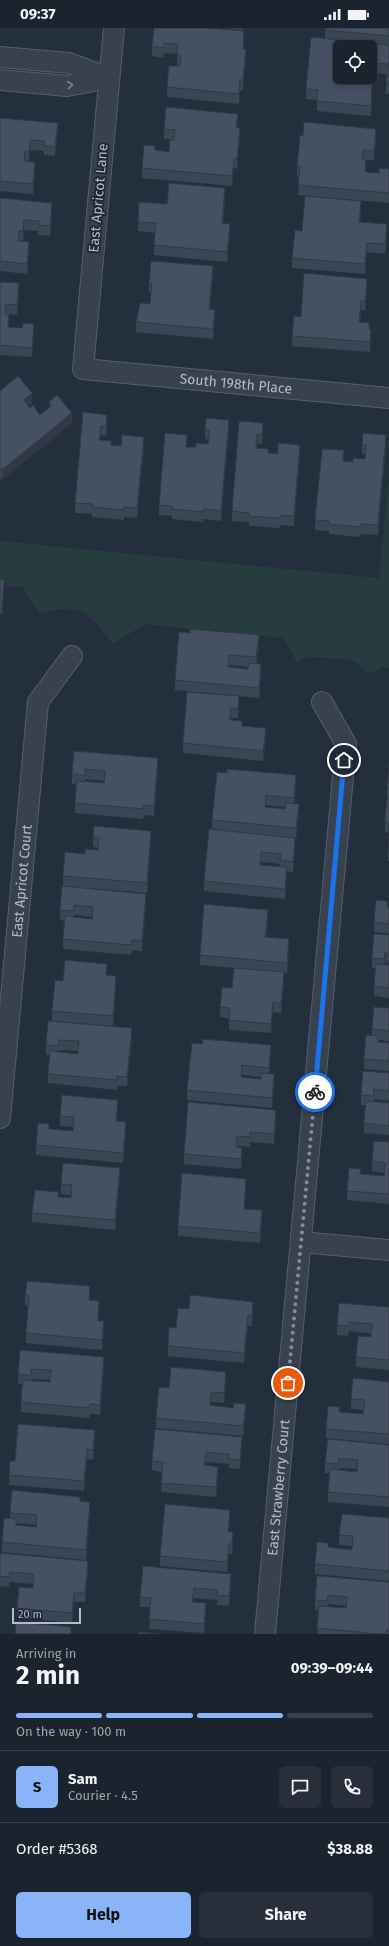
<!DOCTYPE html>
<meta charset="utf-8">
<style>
body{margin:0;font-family:"Fira Sans",sans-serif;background:#282f3a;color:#f1f3f6;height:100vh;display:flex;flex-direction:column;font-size:15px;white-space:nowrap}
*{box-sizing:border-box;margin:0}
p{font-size:13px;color:#a0a4aa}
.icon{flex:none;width:22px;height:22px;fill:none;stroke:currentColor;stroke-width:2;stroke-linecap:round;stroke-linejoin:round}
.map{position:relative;height:1606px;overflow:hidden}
.drawer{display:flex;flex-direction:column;background:#1b232e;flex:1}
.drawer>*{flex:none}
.controls{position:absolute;left:333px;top:12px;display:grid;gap:8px}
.controls a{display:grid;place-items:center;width:44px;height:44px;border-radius:6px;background:#1b232e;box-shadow:0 2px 6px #0003,0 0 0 1px #39404a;font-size:20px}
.scale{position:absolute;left:12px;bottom:10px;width:69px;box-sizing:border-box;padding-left:4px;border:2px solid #b4bcc9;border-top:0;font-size:11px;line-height:14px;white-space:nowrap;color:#b4bcc9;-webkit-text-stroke:3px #1d2633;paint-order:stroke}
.pin{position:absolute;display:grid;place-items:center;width:34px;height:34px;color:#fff;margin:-17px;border:2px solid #fff;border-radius:50%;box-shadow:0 1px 4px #0007}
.courier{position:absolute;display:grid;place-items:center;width:40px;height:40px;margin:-20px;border:3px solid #1a73e8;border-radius:50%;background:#fff;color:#222;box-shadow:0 1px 5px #0007}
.summary em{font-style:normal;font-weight:700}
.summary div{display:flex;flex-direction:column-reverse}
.summary{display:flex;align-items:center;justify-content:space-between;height:68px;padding:0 16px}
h1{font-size:26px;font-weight:700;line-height:30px}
.bar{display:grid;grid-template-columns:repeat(4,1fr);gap:6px 4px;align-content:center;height:48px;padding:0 16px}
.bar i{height:5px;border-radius:3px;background:#39404a}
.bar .active{background:#8ab4f8}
.bar p{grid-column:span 4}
.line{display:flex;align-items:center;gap:10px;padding:0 16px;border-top:1px solid #39404a}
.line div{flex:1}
.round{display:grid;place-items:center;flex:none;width:42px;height:42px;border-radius:6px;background:#282f3a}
.primary-button{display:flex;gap:8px;margin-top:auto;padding:8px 16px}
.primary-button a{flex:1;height:46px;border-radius:6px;background:#8ab4f8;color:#111;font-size:16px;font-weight:700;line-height:46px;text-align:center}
.primary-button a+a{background:#282f3a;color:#f1f3f6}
.status{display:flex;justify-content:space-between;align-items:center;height:28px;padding:0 20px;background:#1b232e;direction:ltr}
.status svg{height:11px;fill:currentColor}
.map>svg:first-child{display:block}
.green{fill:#263c3f}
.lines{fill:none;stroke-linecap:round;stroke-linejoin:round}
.street-casing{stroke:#565f6c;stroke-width:22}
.street{stroke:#38414e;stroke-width:20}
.wall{fill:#3b4654;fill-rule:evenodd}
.shaded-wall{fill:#303945}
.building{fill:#455162;stroke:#303945;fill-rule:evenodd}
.oneway{stroke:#7c8592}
.done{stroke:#828b98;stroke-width:4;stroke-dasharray:0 7.2}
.route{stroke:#1a73e8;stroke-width:5}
.labels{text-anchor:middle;stroke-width:3.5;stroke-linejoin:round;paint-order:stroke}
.street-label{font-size:14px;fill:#b4bcc9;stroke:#1d2633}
</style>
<div class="status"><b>09:37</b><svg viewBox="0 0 49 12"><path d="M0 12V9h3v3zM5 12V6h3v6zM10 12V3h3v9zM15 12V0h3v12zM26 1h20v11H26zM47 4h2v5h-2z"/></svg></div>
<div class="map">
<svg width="389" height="1606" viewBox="0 0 389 1606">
<rect width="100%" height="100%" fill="#242f3e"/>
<path class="green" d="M389 448V640L383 639 368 646 358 635 347 631 308 629 297 634 283 610 145 596 113 616C89 584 80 573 40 586L22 559 0 557V513L379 550Z"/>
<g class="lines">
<defs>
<g id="street">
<path id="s1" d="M114 0 83 341 389 370"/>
<path d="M0 29 69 35 109 50"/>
<path d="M0 52 67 58 109 50"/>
<path id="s2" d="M0 1090 38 674 72 628"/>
<path d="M301 1214 389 1222"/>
<path id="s3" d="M265 1606 346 716 322 674"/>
</g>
</defs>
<use href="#street" class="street-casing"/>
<use href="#street" class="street"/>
</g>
<path class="wall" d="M154 0 244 13V21L246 31 243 62H240L239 76 167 69V59L180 38H177V26L164 25 163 30 152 28V18Z
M221 0H243V2Z
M325 0H389V66H386V56L387 46 373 45 371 88 317 83V72L306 71V61L325 11Z
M0 90 58 105 55 128 44 127V123L30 122 29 133 35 144 33 166 0 163Z
M238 95 237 99 240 109 237 141 234 140 232 158 142 150V140L155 122 169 124 174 112 164 111V101Z
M376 111 374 132H363L366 144 379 145 389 141V175L298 167 299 149H297V139Z
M0 170 52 185 50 208 38 207V203L24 202 23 213 29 224 27 246 0 243Z
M225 170 223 196 230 206 227 234 154 227 155 205 138 203V194L167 176Z
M361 183 360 194 387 206 385 226 367 224 365 246 292 240V230L302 203Z
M213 248 210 281 215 292 213 311 136 304V294L150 276 151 265 149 264V255Z
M0 254 19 265 17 287 6 286 9 299 22 300 34 306 32 329 0 327Z
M367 261 365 283 361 282 360 294 369 301 371 311 370 324 292 318V308L301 289Z
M0 363 32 375 28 378 30 380 40 387 49 380V374L72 395 2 452 0 450Z
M83 384 107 396 106 408 101 407 100 412 111 417 144 419 137 490 124 489V492L92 489V486L75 485V475Z
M239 393 263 405 262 416H257V420L268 425 300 427 294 498 281 497 280 500 249 498V494L232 493V483Z
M205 402H229L221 493 203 491V494L172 491V488L159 487V477L187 419H196L208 416 209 412 205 411Z
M362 417H386L378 507 361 506 360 509 329 506V503L315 502V492L344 433 353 434 365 431V427L362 426Z
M0 551 4 562 2 586H0Z
M179 604 259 617 257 635 261 646 259 670 175 662V652ZM229 637 248 639V641L229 639Z
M187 664 239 678 238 690H231V692L266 710 263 733 183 725V715Z
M74 723 158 740 154 788 144 787 143 791 75 785V775L76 757 72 756V746ZM85 751 104 753V755L85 753Z
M389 736V770H387V760Z
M227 745 296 757 294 775 299 786 296 810 263 807 295 819 293 844 287 843 285 871 204 863V853L212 802V792ZM266 777 286 779 285 781 266 779ZM261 834 280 836V839L260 837Z
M389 771V805L385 804V794Z
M93 809 151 813 147 865 90 860 146 876 142 923 132 922 131 927 63 921V911L64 892H60V882L63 858V848L85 826 98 822V820L93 819ZM74 887 92 889V891L73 889Z
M389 809V833H388V823Z
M389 878V906L374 904V894Z
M268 892 266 909 289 921 287 945H284V954L281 985 273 984 271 1005 229 1002V990L220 989V979L232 960 234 940 200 937V927Z
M389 907V935L385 934V937H389V970L374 968V958L376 940H372V930Z
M107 947 116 958 113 998 52 993V983L63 953Z
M389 980V1013L378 1012V1014L389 1015V1043L364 1041V1031L372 1007V1001Z
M48 993 132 1010 127 1058H117V1062L48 1055V1046L50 1027H46V1017ZM59 1022 78 1023V1026L58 1024Z
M192 1015 271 1027 269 1046 274 1056 272 1080 187 1072V1062ZM242 1047 261 1049V1051L242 1050Z
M389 1045V1073L374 1071V1074L389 1075V1107L364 1105V1095L365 1077H361V1067Z
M118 1082 117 1093 126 1104 123 1135 36 1127V1117L49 1101 73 1103V1099L60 1098V1088Z
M276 1092 274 1116 250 1114V1119L237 1118V1120L242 1130 241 1141 184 1136V1126Z
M389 1114V1176L347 1172V1163L361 1146 384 1148 385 1145 372 1143V1133Z
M120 1150 115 1202 32 1194V1185L59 1169 71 1170V1167L61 1166V1156Z
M246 1160 244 1181 262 1192 260 1215 178 1208V1198Z
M25 1267 90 1268V1272L99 1283 98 1293 104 1303 102 1322 26 1315V1305L28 1278 25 1277Z
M389 1279V1342L356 1339V1329L371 1309 372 1306 349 1303 348 1308 337 1307V1297Z
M189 1281 253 1284 252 1298H248L244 1335 168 1328V1318L176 1300Z
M20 1322 104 1339 100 1387 90 1386 89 1390 21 1384V1374L22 1356H18V1346ZM31 1351 50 1352V1354L31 1353Z
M226 1354 224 1375 211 1374 210 1378 246 1386 243 1408 156 1400V1390L169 1360Z
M389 1354V1416L326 1410V1401L340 1384 363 1386 364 1382 351 1381V1371Z
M155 1401 242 1419 240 1441 229 1440V1436L206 1434 205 1438 218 1448 216 1469 161 1464 162 1444 152 1442V1433Z
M328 1411 389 1417V1479L328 1474V1464L330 1445H325V1435ZM339 1440 357 1441V1444L338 1442Z
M95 1412 93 1432 87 1431 84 1463 9 1457V1447L15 1433Z
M80 1473 90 1484 86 1532 2 1524V1514L10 1491V1485ZM16 1495 36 1497V1499L16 1498Z
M389 1490V1553L315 1546V1536L328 1519 352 1522V1518L339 1517V1507Z
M230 1492 228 1504 233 1514 232 1526H229L227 1544 160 1538V1528Z
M0 1525 88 1543 85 1574H74L72 1595 17 1589V1580L33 1560V1556L10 1554 9 1559 0 1558Z
M143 1538 231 1555 229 1578 217 1577V1572L194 1570 193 1574 206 1585 204 1605 149 1601 150 1579H140V1569Z
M317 1548 389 1554V1606H317L319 1582H315V1572ZM328 1576 347 1578 346 1580 328 1579Z"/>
<path class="shaded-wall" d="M244 3V13L243 31V21Z
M246 21V31L243 62V52Z
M373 35V45L371 88V78Z
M240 52V62L239 76V66Z
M58 95V105L55 128V119Z
M240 100V109L237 141V131Z
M376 101V111L374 132V123Z
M30 112V122L29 133V124Z
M234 131V140L232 158V148Z
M35 134V144L33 166V156Z
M225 160V170L222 205V195Z
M361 173V183L359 204V194Z
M52 175V185L50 208V198Z
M24 192V202L23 213V203Z
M230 196V206L227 234V224Z
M387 196V206L385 226V216Z
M29 214V224L27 246V236Z
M367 215V224L365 246V236Z
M213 238V248L209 291V281Z
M367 251V261L365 283V273Z
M19 255V265L17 287V277Z
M361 273V282L359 304V294Z
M215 282V292L213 311V301Z
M34 296V306L32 329V320Z
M371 301V311L370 324V314Z
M32 365V375L24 382V372Z
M72 385V395L2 452V442Z
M107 387V396L106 408V398Z
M229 392V402L221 493V483Z
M263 395V405L262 416V406Z
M386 407V417L378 507V497Z
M144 409V419L137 490V480Z
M300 417V427L294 498V488Z
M4 552V562L2 586V576Z
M259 607V617L256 639V629Z
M261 636V646L259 670V660Z
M239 668V678L238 690V681Z
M266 700V710L263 733V723Z
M158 730V740L154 788V778Z
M296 747V757L294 780V770Z
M299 776V786L296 810V800Z
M151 803V813L147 865V855Z
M295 810V819L293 844V834Z
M287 839V849L285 871V861Z
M146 866V876L142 923V913Z
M268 882V892L265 919V909Z
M289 911V921L287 945V935Z
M385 925V934L384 941V931Z
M284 944V954L281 985V975Z
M116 948V958L113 998V988Z
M273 974V984L271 1005V996Z
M132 1000V1010L127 1058V1049Z
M271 1017V1027L269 1050V1040Z
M274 1046V1056L272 1080V1070Z
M118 1072V1082L116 1103V1093Z
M276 1082V1092L274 1116V1106Z
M126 1094V1104L123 1135V1125Z
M242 1120V1130L241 1141V1131Z
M120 1140V1150L115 1202V1192Z
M246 1151V1160L244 1190V1181Z
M262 1182V1192L260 1215V1205Z
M99 1273V1283L98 1303V1293Z
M253 1274V1284L252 1298V1288Z
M248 1288V1298L244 1335V1325Z
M104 1293V1303L102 1322V1312Z
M104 1329V1339L100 1387V1377Z
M226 1344V1354L224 1375V1365Z
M246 1376V1386L243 1408V1398Z
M95 1402V1412L93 1432V1422Z
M242 1409V1419L240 1441V1432Z
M87 1421V1431L84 1463V1453Z
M218 1439V1448L216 1469V1459Z
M90 1474V1484L86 1532V1522Z
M230 1482V1492L228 1513V1503Z
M233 1504V1514L232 1526V1516Z
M229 1516V1526L227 1544V1534Z
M88 1533V1543L85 1574V1565Z
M231 1546V1555L229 1578V1568Z
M74 1564V1574L72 1595V1585Z
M206 1575V1585L204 1605V1596Z"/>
<path class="building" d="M154 0H208L244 3 243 21H246L243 52H240L239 66 167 59 169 38H180L181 28H177L178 16 164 15 163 20 152 18Z
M325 0H389V8L325 2Z
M311 9 389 17V56H386L388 36 373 35 371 78 317 73 318 62 306 61ZM340 19H370V49H340Z
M166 79 238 86 236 99 240 100 237 131H234L232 148 142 140 144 117 155 118V122L169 124 170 112H174L175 102 164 101Z
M0 90 58 95 55 119 44 118V113L30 112 29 124 25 123 24 133 35 134 33 156 0 153Z
M304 94 376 101 374 123 363 122 362 132H366L365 144 379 145V140L389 141V165L298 157 300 139H297L300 107 303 108Z
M169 155 225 160 222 195 230 196 227 224 154 217 156 195 138 194 139 174 167 176Z
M305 168 361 173 359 194 387 196 385 216 367 215 365 236 292 230 295 202 302 203Z
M0 170 52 175 50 198 38 197 39 193 24 192 23 203H19L18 213 29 214 27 236 0 233Z
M151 233 213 238 209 281 215 282 213 301 136 294 140 275 150 276 152 255H149Z
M304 245 367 251 365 273H361L359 294 369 295V301H371L370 314 292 308 294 288 301 289Z
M0 254 19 255 17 277 6 276 5 286 9 287 8 299 22 300 23 295 34 296 32 320 0 317Z
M18 348 32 365 24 372 30 380 33 377 40 387 51 378 49 374 57 367 72 385 2 442 0 440V363Z
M83 384 107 387 106 398H101L99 412 111 413V417L121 418 122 407 144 409 137 480 124 479V482L92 479 93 476 75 475Z
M206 390 229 392 221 483 203 481V484L172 481V478L159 477 165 405 187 407 186 419H196V415L208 416 210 402H205Z
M239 393 263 395 262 406H257L256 420 268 421V425L278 426V415L300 417 294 488 281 487 280 490 249 488V485L232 483Z
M363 405 386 407 378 497 361 496 360 499 329 496V493L315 492 322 421 344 422 343 433 353 434V430L365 431 366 417H362Z
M0 551 4 552 2 576H0Z
M190 601 259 607 256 629 229 627 228 639 248 641 249 635 261 636 259 660 175 652 179 604 190 605Z
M187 664 239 668 238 681 231 680 230 692 242 693V698L266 700 263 723 183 715Z
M74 723 158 730 154 778 144 777 143 781 75 775 77 753 104 755 105 743 85 741V748L72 746Z
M389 736V760H387Z
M227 741 296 747 294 770 266 767 265 779 285 781 286 775 299 776 296 800 212 792 217 744 227 745Z
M387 770 389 771V795L385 794Z
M94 798 151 803 147 855 63 848 65 824 85 826V821L98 822 99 810 93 809Z
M209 801 295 810 293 834 280 832 281 826 261 824 260 837 287 839 285 861 204 853Z
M389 809V823H388Z
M62 858 146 866 142 913 132 912 131 917 63 911 65 888 92 891 93 879 74 877 73 883 60 882Z
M376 872 388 873 387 878H389V896L374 894Z
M204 876 268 882 265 909 289 911 287 935 200 927Z
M374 906 389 907V925H385L384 931 372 930Z
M65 932 107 936 106 947 116 948 113 988 52 983 55 952 63 953Z
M376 936 389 937V960L374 958Z
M234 940 284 944 281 975 273 974 271 996 229 992 230 980 220 979 222 959 232 960Z
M374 979 389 980V1003L372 1001Z
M48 993 132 1000 127 1049 117 1048V1052L48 1046 50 1023 78 1026 79 1013 59 1012 58 1018 46 1017Z
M366 1007 378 1008V1014L389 1015V1033L364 1031Z
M203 1011 271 1017 269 1040 242 1037 241 1049 261 1051V1045L274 1046 272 1070 187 1062 192 1015 202 1016Z
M363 1043 389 1045V1063L374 1061 373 1068 361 1067Z
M62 1067 118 1072 116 1093 126 1094 123 1125 36 1117 38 1095 49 1096V1101L73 1103 74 1089 60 1088Z
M366 1073 389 1075V1098L364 1095Z
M188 1074 276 1082 274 1106 250 1104V1109L237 1108 236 1119 242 1120 241 1131 184 1126Z
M374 1113 389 1114V1166L347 1163 349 1140 361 1141 360 1146 384 1148 385 1135 372 1133Z
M63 1135 120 1140 115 1192 32 1185 35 1162 59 1164 58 1169 71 1170 72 1157 61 1156Z
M182 1145 246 1151 244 1181 262 1182 260 1205 178 1198Z
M27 1253 90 1258 89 1272 99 1273 98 1293H104L102 1312 26 1305 29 1268 25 1267Z
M190 1267 253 1274 252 1288H248L244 1325 168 1318 169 1299 176 1300 178 1280 189 1281Z
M339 1275 389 1279V1332L356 1329 358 1308 371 1309 372 1296 349 1294 348 1298 337 1297Z
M20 1322 104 1329 100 1377 90 1376 89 1380 21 1374 23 1352 50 1354 51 1342 31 1341V1347L18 1346Z
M171 1339 226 1344 224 1365 211 1364 210 1377 233 1380 234 1375 246 1376 243 1398 156 1390 159 1359 169 1360Z
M353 1350 389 1354V1406L326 1401 328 1378 340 1379 339 1384 363 1386 365 1372 351 1371Z
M18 1396 95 1402 93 1422 87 1421 84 1453 9 1447 10 1433H15Z
M155 1401 242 1409 240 1432 229 1431V1426L206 1424 204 1437 218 1439 216 1459 161 1455 163 1434 152 1433Z
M328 1411 389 1417V1469L328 1464 330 1441 357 1444 358 1432 339 1430 338 1436 325 1435Z
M12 1462 80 1469V1473L90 1474 86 1522 2 1514 4 1490 16 1491V1497L36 1499 37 1487 10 1485Z
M165 1476 230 1482 228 1503 233 1504 232 1516H229L227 1534 160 1528Z
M342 1486 389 1490V1543L315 1536 317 1514 328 1515V1519L352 1522 353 1508 339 1507Z
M0 1525 88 1533 85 1565 74 1564 72 1585 17 1580 19 1559 33 1560 34 1546 10 1544 9 1549 0 1548Z
M143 1538 231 1546 229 1568 217 1567 218 1562 194 1560 192 1574 206 1575 204 1596 149 1591 151 1570 140 1569Z
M317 1548 389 1554V1603L386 1602 385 1606H379L317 1600 319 1578 346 1580 347 1569 328 1567 327 1573 315 1572Z
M16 1594 71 1599V1606H15Z
M139 1604 159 1606H139Z"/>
<defs><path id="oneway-chevron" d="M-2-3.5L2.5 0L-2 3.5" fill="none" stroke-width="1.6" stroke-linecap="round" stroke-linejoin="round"/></defs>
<use class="oneway" href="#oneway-chevron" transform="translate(70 57) rotate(-8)"/>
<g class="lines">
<path class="done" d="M288 1355 315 1064"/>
<path class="route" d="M315 1064 344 732"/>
</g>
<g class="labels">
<g class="street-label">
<text transform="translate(98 170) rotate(-85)" y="5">East Apricot Lane</text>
<text dy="5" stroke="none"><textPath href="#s1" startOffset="496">South 198th Place</textPath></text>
<text dy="5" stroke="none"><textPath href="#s2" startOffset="238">East Apricot Court</textPath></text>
<text dy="5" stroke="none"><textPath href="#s3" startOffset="147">East Strawberry Court</textPath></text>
</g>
</g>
</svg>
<div class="controls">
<a><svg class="icon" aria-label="locate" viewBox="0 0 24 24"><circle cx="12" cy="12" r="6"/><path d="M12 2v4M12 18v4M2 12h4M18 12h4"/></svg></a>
</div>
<div class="scale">20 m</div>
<div class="pin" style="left:288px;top:1355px;background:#ea580c"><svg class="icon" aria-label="bag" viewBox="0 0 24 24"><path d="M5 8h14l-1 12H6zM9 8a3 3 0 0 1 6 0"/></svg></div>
<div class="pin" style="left:344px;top:732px;background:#1f2937"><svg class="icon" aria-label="home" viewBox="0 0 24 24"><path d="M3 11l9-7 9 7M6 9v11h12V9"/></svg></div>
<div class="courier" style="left:315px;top:1064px"><svg class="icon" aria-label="bike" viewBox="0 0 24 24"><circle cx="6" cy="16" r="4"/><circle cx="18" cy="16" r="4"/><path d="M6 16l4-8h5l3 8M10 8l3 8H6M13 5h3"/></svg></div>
</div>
<section class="drawer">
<div class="summary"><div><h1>2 min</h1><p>Arriving in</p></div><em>09:39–09:44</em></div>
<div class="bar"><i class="active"></i><i class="active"></i><i class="active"></i><i></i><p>On the way · 100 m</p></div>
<div class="line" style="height:72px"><b class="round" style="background:#8ab4f8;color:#111">S</b><div><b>Sam</b><p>Courier · 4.5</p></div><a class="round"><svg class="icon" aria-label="chat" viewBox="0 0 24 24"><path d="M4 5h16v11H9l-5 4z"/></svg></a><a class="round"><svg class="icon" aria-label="phone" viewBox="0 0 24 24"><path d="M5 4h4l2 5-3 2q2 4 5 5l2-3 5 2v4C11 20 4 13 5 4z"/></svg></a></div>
<div class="line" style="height:52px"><div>Order #5368</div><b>$38.88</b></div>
<div class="primary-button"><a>Help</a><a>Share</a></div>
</section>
